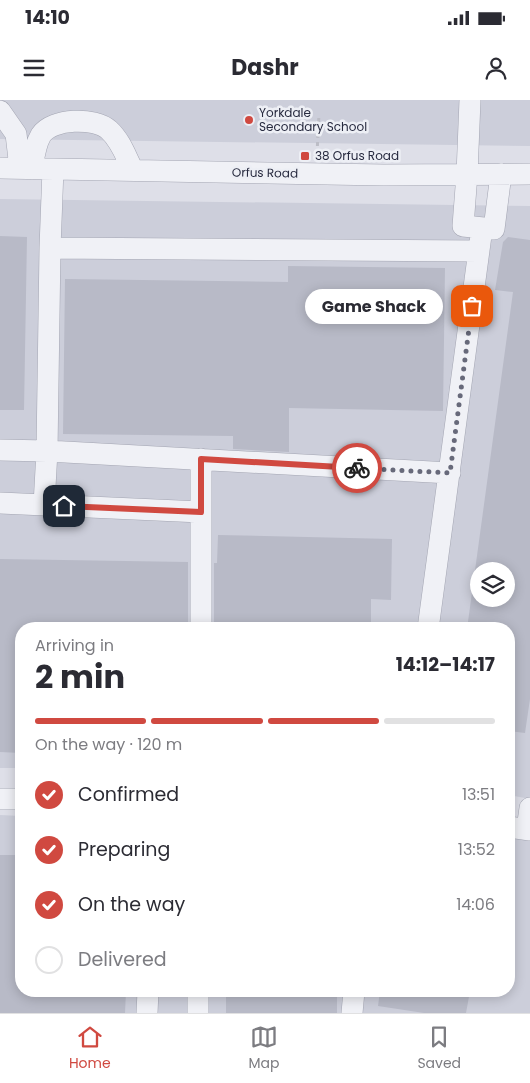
<!DOCTYPE html>
<meta charset="utf-8">
<style>
body{margin:0;font-family:Poppins,sans-serif;background:#f2f2f3;color:#2b2b33;height:100vh;display:flex;flex-direction:column;font-size:19px;white-space:nowrap}
*{box-sizing:border-box;margin:0}
p{font-size:16px;color:#7c7c81}
.icon{flex:none;width:28px;height:28px;fill:none;stroke:currentColor;stroke-width:2;stroke-linecap:round;stroke-linejoin:round}
.map{position:relative;flex:1;overflow:hidden}
.side{position:absolute;left:15px;top:522px;width:500px;height:375px;display:flex;flex-direction:column;background:#fff;border-radius:20px;box-shadow:0 2px 12px #0003}
.side>*{flex:none}
.tools{position:absolute;left:470px;top:462px;display:grid;gap:10px}
.tools a{display:grid;place-items:center;width:45px;height:45px;border-radius:50%;background:#fff;box-shadow:0 2px 12px #0003;font-size:25px}
.pin{position:absolute;display:grid;place-items:center;width:42px;height:42px;color:#fff;margin:-21px;border-radius:10px;box-shadow:0 2px 8px #0006}
.courier{position:absolute;display:grid;place-items:center;width:50px;height:50px;margin:-25px;border:4px solid #d04940;border-radius:50%;background:#fff;color:#222;box-shadow:0 1px 6px #0007}
.bubble{position:absolute;height:35px;border-radius:18px;background:#fff;box-shadow:0 2px 12px #0003;font-size:16px;font-weight:700;line-height:35px;text-align:center}
.head em{font-style:normal;font-weight:700}
.head div{display:flex;flex-direction:column-reverse}
.head{display:flex;align-items:center;justify-content:space-between;height:85px;padding:0 20px}
h1{font-size:32px;font-weight:700;line-height:38px}
.bar{display:grid;grid-template-columns:repeat(4,1fr);gap:8px 5px;align-content:center;height:60px;padding:0 20px}
.bar i{height:6px;border-radius:4px;background:#e1e1e2}
.bar .on{background:#d04940}
.bar p{grid-column:span 4}
ol{padding:0 20px;list-style:none}
li{display:flex;align-items:center;gap:15px;height:55px}
li p{margin-inline-start:auto}
li .icon{padding:5px;border-radius:50%;background:#d04940;color:#fff;stroke-width:4}
li:last-child{color:#7c7c81}
li i{width:28px;height:28px;border:2px solid #e1e1e2;border-radius:50%}
.status{display:flex;justify-content:space-between;align-items:center;height:35px;padding:0 25px;background:#fff;direction:ltr}
.status svg{height:14px;fill:currentColor}
header{display:flex;justify-content:space-between;align-items:center;height:65px;padding:0 20px;background:#fff;font-size:22px;font-weight:700}
.tab-bar{display:flex;justify-content:space-around;align-items:center;height:70px;border-top:1px solid #e1e1e2;background:#fff;font-size:14px;color:#7c7c81}
.tab-bar a{display:grid;justify-items:center;gap:2px}
.tab-bar .on{color:#d04940}
.map>svg:first-child{display:block}
.built{fill:#ccceda;fill-rule:evenodd}
.building{fill:#b8bac7;fill-rule:evenodd}
.lines{fill:none;stroke-linecap:round;stroke-linejoin:round}
.minor-casing{stroke:#a3a5b2;stroke-width:22}
.path{stroke:#bcbdc6;stroke-width:3;stroke-dasharray:4 4;stroke-linecap:butt}
.minor{stroke:#f0f1f6;stroke-width:21}
.done{stroke:#67697a;stroke-width:5;stroke-dasharray:0 9}
.route{stroke:#d04940;stroke-width:6}
.poi-dot{fill:#d04940;stroke:#edeff5;stroke-width:2}
.labels{text-anchor:middle;stroke-width:5;stroke-linejoin:round;paint-order:stroke}
.poi-label{font-size:12px;fill:#272a3f;stroke:#edeff5;text-anchor:start}
.street-label{font-size:12px;fill:#272a3f;stroke:#edeff5}
</style>
<div class="status"><b>14:10</b><svg viewBox="0 0 49 12"><path d="M0 12V9h3v3zM5 12V6h3v6zM10 12V3h3v9zM15 12V0h3v12zM26 1h20v11H26zM47 4h2v5h-2z"/></svg></div>
<header><svg class="icon" aria-label="menu" viewBox="0 0 24 24"><path d="M4 6h16M4 12h16M4 18h16"/></svg>Dashr<svg class="icon" aria-label="person" viewBox="0 0 24 24"><circle cx="12" cy="8" r="4"/><path d="M4 21q1-7 8-7t8 7"/></svg></header>
<div class="map">
<svg width="530" height="913" viewBox="0 0 530 913">
<rect width="100%" height="100%" fill="#dedfe8"/>
<path class="built" d="M0 0H530V46L0 39Z
M0 99 530 106V699L509 695V529H21V668H0ZM479 471H506V499H479Z
M0 715 21 716V891H509V736L530 740V913H0Z"/>
<path class="building" d="M0 136 27 137 24 310H0Z
M508 137 530 140V599L525 633 509 631V529H467L513 192 495 190 503 142ZM479 471H506V499H479Z
M288 166 445 168 443 311 289 308V352L233 349V336L63 334 65 179 288 182Z
M218 435 392 439 391 500 371 499V529H214V463H217Z
M0 459 188 462V529H21V653L0 652Z
M0 755H21V891H126L125 913H0Z
M226 891H337V913H226Z
M380 891H470L466 913H424L378 906Z"/>
<g class="lines">
<defs>
<path id="minor" d="M470 0 467 74 463 126 494 129 501 74
M0 11 16 34 20 68
M0 68 384 75 530 74
M32 69C34 57 35 45 41 35 52 18 95 17 109 30 121 41 126 57 133 70
M50 148 479 151
M0 350 47 351 50 148 53 69
M0 403 201 412
M44 405 47 351 450 373
M201 529V359
M428 529 482 128
M0 699H21
M509 727 530 730
M527 729 530 708
M147 913 148 891
M198 913V891
M352 913 354 891"/>
</defs>
<use href="#minor" class="minor-casing"/>
<path class="path" d="M317 54 319 14"/>
<use href="#minor" class="minor"/>
</g>
<g class="lines">
<path class="done" d="M357 368 450 373 472 206"/>
<path class="route" d="M64 406 201 412V359L357 368"/>
</g>
<g class="poi-dot">
<circle cx="249" cy="20" r="5"/>
<rect x="300" y="51" width="10" height="10" rx="2.5"/>
</g>
<g class="labels">
<g class="poi-label">
<text x="259" y="17">Yorkdale<tspan x="259" dy="14">Secondary School</tspan></text>
<text x="315" y="60">38 Orfus Road</text>
</g>
<g class="street-label">
<text transform="translate(265 73) rotate(1)" y="4">Orfus Road</text>
</g>
</g>
</svg>
<div class="tools">
<a><svg class="icon" aria-label="layers" viewBox="0 0 24 24"><path d="M12 4l9 5-9 5-9-5zM3 14l9 5 9-5"/></svg></a>
</div>
<div class="pin" style="left:472px;top:206px;background:#ea580c"><svg class="icon" aria-label="bag" viewBox="0 0 24 24"><path d="M5 8h14l-1 12H6zM9 8a3 3 0 0 1 6 0"/></svg></div>
<div class="pin" style="left:64px;top:406px;background:#1f2937"><svg class="icon" aria-label="home" viewBox="0 0 24 24"><path d="M3 11l9-7 9 7M6 9v11h12V9"/></svg></div>
<div class="courier" style="left:357px;top:368px"><svg class="icon" aria-label="bike" viewBox="0 0 24 24"><circle cx="6" cy="16" r="4"/><circle cx="18" cy="16" r="4"/><path d="M6 16l4-8h5l3 8M10 8l3 8H6M13 5h3"/></svg></div>
<div class="bubble" style="left:305px;top:189px;width:138px">Game Shack</div>
<section class="side">
<div class="head"><div><h1>2 min</h1><p>Arriving in</p></div><em>14:12–14:17</em></div>
<div class="bar"><i class="on"></i><i class="on"></i><i class="on"></i><i></i><p>On the way · 120 m</p></div>
<ol>
<li><svg class="icon" aria-label="check" viewBox="0 0 24 24"><path d="M5 12l5 5 9-10"/></svg>Confirmed<p>13:51</p></li>
<li><svg class="icon" aria-label="check" viewBox="0 0 24 24"><path d="M5 12l5 5 9-10"/></svg>Preparing<p>13:52</p></li>
<li><svg class="icon" aria-label="check" viewBox="0 0 24 24"><path d="M5 12l5 5 9-10"/></svg>On the way<p>14:06</p></li>
<li><i></i>Delivered</li>
</ol>
</section>
</div>
<nav class="tab-bar">
<a class="on"><svg class="icon" aria-label="home" viewBox="0 0 24 24"><path d="M3 11l9-7 9 7M6 9v11h12V9"/></svg>Home</a>
<a><svg class="icon" aria-label="map" viewBox="0 0 24 24"><path d="M3 6l6-2 6 2 6-2v14l-6 2-6-2-6 2zM9 4v14M15 6v14"/></svg>Map</a>
<a><svg class="icon" aria-label="saved" viewBox="0 0 24 24"><path d="M7 4h10v16l-5-4-5 4z"/></svg>Saved</a>
</nav>
